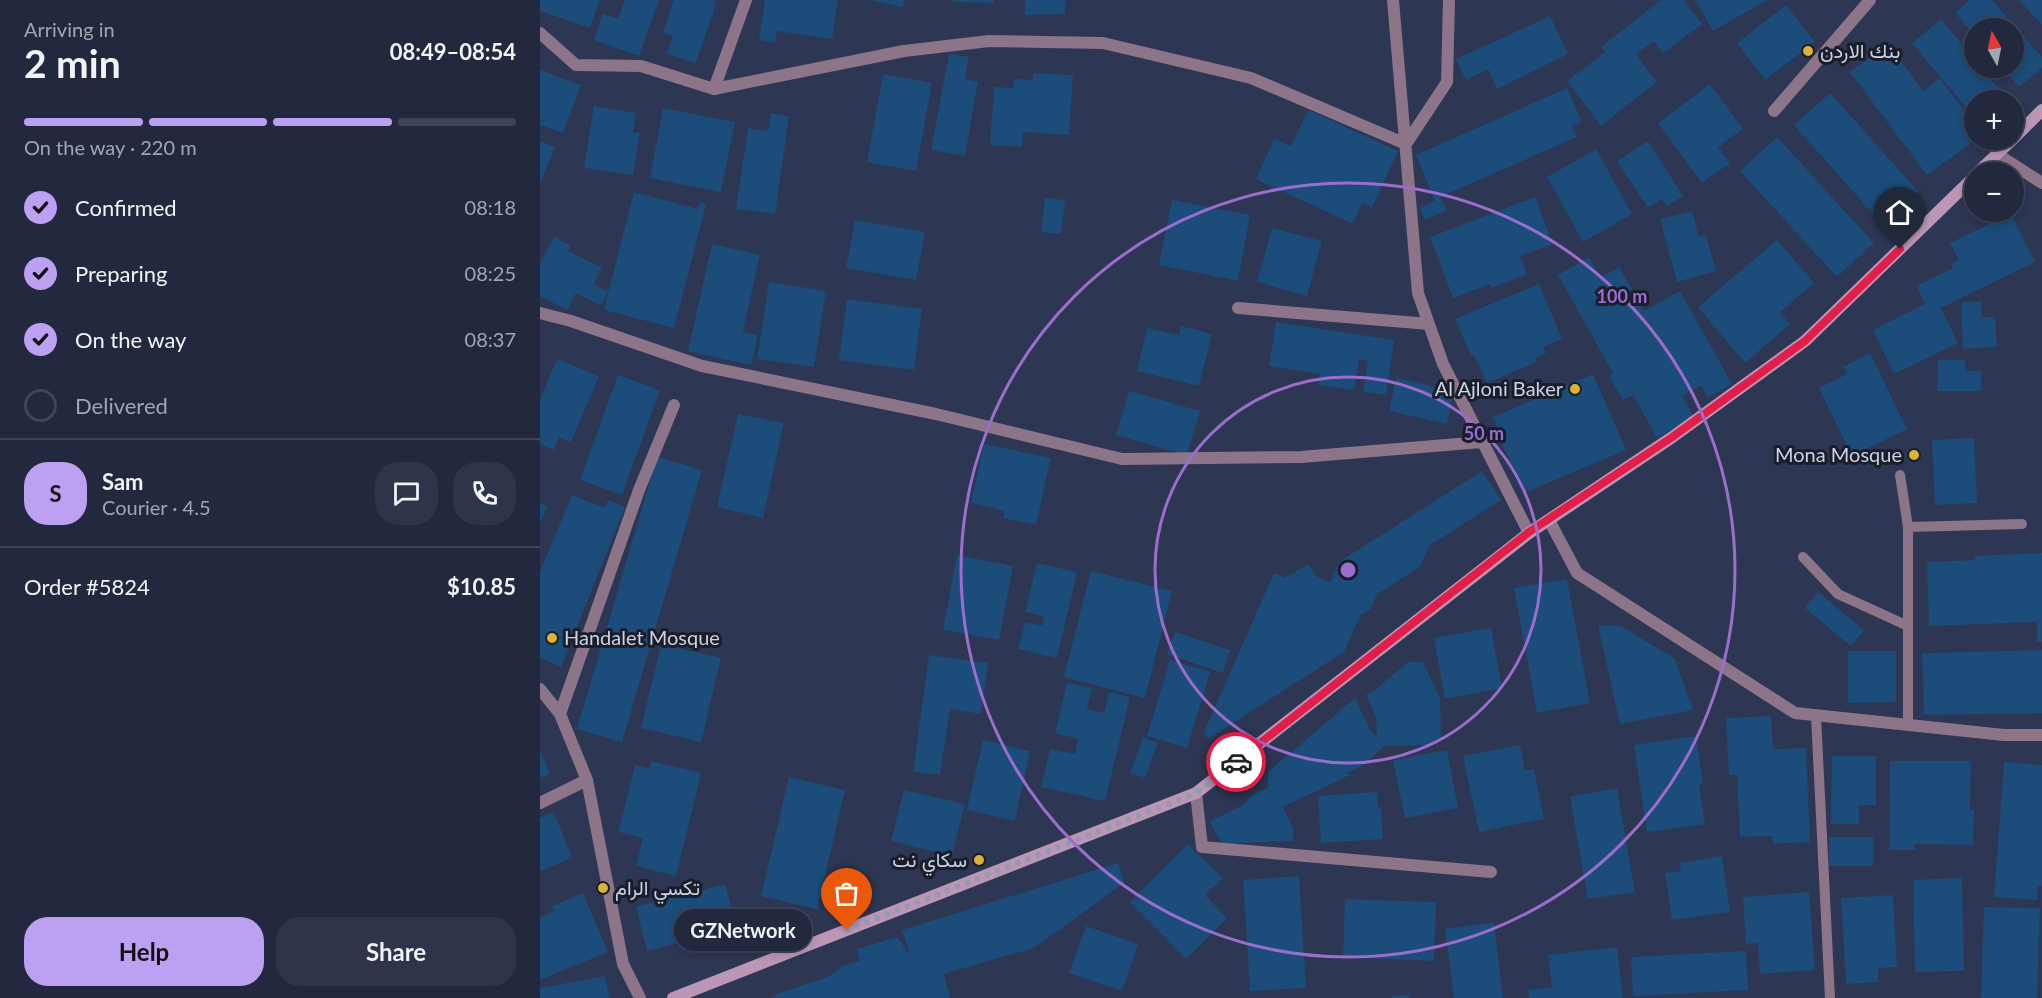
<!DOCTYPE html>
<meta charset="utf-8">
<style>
body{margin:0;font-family:Lato,Vazirmatn,sans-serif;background:#2e3449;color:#f1f3f6;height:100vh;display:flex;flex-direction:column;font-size:22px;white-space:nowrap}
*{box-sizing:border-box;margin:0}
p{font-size:20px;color:#a2a6b0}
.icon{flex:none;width:33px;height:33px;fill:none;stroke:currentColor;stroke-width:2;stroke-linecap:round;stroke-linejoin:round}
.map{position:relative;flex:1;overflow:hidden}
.side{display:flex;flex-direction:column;background:#22283e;width:540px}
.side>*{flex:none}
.needle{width:39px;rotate:351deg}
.tools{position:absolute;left:1424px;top:18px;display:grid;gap:12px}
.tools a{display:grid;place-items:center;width:60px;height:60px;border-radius:50%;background:#22283e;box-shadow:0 3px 9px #0003,0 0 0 2px #3f4458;font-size:30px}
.pin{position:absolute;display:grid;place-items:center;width:51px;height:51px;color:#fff;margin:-62px -26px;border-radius:50% 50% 50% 0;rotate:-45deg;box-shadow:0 0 6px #0007}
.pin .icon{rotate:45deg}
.courier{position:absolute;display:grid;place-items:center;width:60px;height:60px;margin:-30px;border:4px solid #e11d48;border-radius:50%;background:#fff;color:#222;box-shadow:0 2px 8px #0007}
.bubble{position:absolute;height:42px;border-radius:21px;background:#22283e;box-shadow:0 3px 9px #0003,0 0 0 2px #3f4458;font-size:20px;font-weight:700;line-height:42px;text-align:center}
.head em{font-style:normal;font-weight:700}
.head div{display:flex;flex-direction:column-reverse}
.head{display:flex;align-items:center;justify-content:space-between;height:102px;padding:0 24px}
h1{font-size:39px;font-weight:700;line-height:45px}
.bar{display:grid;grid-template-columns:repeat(4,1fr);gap:9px 6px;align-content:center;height:72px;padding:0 24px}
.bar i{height:8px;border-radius:4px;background:#3f4458}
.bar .current{background:#bca0f2}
.bar p{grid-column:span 4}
.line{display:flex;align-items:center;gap:15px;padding:0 24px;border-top:2px solid #3f4458}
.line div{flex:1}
.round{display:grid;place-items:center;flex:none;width:63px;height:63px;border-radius:24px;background:#2e3449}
ol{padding:0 24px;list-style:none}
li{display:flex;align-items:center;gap:18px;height:66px}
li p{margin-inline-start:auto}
li .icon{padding:6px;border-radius:50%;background:#bca0f2;color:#111;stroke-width:4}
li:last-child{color:#a2a6b0}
li i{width:33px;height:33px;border:3px solid #3f4458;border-radius:50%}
.cta{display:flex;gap:12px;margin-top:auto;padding:12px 24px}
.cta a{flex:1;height:69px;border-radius:24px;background:#bca0f2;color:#111;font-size:24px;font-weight:700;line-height:69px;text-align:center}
.cta a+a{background:#2e3449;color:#f1f3f6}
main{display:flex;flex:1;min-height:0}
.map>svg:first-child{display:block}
.building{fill:#1b4c7a}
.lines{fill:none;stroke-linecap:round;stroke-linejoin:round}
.lane{stroke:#8c7489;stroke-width:10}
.street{stroke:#8c7489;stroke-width:12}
.secondary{stroke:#bb96b7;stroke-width:12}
.done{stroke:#949bb1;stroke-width:6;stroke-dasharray:0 10.8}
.route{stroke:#e11d48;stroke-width:8}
.ring{fill:none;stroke:#9b6ece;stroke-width:3}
.poi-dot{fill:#dbb233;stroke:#1a1e2b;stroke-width:2}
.labels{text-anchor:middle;stroke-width:6;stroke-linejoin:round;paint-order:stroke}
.poi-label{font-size:20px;fill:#cbd2e4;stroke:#1a1e2b;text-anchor:start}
.centre{fill:#9b6ece;stroke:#1a1e2b;stroke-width:3}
.ring-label{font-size:18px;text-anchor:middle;font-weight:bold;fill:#9b6ece;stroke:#1a1e2b;stroke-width:6;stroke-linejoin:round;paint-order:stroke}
</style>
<main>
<section class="side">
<div class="head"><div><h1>2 min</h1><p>Arriving in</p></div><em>08:49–08:54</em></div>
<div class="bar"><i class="current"></i><i class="current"></i><i class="current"></i><i></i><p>On the way · 220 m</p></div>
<ol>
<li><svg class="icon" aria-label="check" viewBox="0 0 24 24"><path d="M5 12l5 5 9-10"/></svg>Confirmed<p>08:18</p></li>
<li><svg class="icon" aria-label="check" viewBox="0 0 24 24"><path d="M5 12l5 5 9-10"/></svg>Preparing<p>08:25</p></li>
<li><svg class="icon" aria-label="check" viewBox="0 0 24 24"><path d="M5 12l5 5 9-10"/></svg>On the way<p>08:37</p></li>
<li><i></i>Delivered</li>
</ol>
<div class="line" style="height:108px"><b class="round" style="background:#bca0f2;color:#111">S</b><div><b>Sam</b><p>Courier · 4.5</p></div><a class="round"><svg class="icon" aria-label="chat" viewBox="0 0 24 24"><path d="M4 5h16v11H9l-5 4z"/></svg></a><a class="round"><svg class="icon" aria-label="phone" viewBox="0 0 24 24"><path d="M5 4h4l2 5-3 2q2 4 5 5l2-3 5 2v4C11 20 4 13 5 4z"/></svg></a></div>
<div class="line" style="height:78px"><div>Order #5824</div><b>$10.85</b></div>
<div class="cta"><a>Help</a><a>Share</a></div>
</section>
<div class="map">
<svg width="1502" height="998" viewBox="0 0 1502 998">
<rect width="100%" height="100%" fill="#2d3652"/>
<path class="building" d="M0 0H60L50 28 0 11Z
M85 0H119L99 56 54 40 63 14 78 19Z
M134 0H175L174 3 176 4 156 63 127 54 133 36 123 33Z
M225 0H298L292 39 237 31 235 43 219 40Z
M330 0H364L363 7Z
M413 0H454V3L413 2Z
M485 0H525V14L485 15Z
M1121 0H1144L1162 24 1123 53 1114 41 1096 55 1117 82 1061 126 1027 81 1065 52 1061 47Z
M1155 0H1227L1173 31Z
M1430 0H1452L1502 57V68L1479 87 1462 68H1473V28H1434V35L1415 13Z
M1479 0H1502V25Z
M1246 5 1275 42 1225 80 1197 43Z
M1010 16 1028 54 957 89 948 69 926 80 916 59Z
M1401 19 1434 59V68H1441L1463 94 1456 100H1434V117L1372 43Z
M1348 44 1383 91 1400 78 1434 124V141L1387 175 1310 72Z
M409 54 429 57 425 79 438 82 425 156 391 150Z
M0 70 41 85 23 133 0 125Z
M493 73 533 75 529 135 483 132 482 147 450 145 454 87 473 88 474 79 493 80Z
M343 74 392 83 376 171 327 162Z
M1170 84 1203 129 1178 147 1190 163 1162 183 1118 123Z
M1027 88 1042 122 1032 126 1037 137 900 197 907 210 885 220 880 208 895 201 876 155Z
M1290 93 1379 192 1343 225 1254 125Z
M54 106 96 113 93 132 100 133 93 175 44 168Z
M123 108 195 122 181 192 110 178Z
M768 110 858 151 832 208 822 203 813 224 716 179 734 139 751 146Z
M231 113 249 116 235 214 196 209 208 128 228 131Z
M1237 137 1334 243 1297 277 1200 171Z
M0 141 15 147 0 184Z
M1108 141 1143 196 1127 206 1122 199 1108 208 1077 161Z
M1056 149 1092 214 1043 242 1007 177Z
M94 192 158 209 160 202 166 204 134 328 64 310Z
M995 197 1013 244 980 256 987 274 951 288 950 284 913 298 890 237Z
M505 198 525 200 521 234 501 232Z
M632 200 710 215 698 281 619 265Z
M1152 211 1159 237 1166 235 1176 271 1137 282 1120 219Z
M1471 214 1495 262 1401 308 1418 343 1354 374 1333 330 1385 304 1376 286 1413 268 1411 264 1419 260 1410 243Z
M315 220 385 232 376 280 306 268Z
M732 228 782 241 767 296 717 282Z
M14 237 31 246 28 251 62 268 54 284 68 292 60 305 36 293 27 310 0 296V264Z
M1237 240 1274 283 1240 312 1250 324 1205 363 1158 307Z
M172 244 220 255 203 332 218 335 211 365 148 351Z
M1049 257 1060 278 1079 267 1104 311 1140 291 1192 384 1168 398 1161 385 1142 396 1154 417 1117 438 1093 395 1083 400 1069 376 1073 373 1018 275Z
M229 282 286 291 274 367 217 359Z
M999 284 1022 339 1003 347 1006 353 996 358 997 362 947 383 934 355 931 356 915 319Z
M307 299 382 309 374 370 299 360Z
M1441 301 1442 317H1455L1457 347 1423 349 1421 302Z
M736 322 854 340 846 395 823 392 828 361 819 359 814 390 778 385 780 374 729 366Z
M641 326 672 334 659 386 597 371 607 328 639 335Z
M1330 353 1367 429 1312 456 1279 388 1307 374 1303 367Z
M17 359 59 376 31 442 19 437 14 450 0 444V400Z
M1398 360H1425V371H1441V391H1397Z
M1053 374 1086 450 984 493 960 439 962 438 953 417Z
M78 375 120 390 82 495 40 480Z
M856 378 914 391 907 424 849 411Z
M589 391 660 411 647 455 576 435Z
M198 414 244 423 223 518 177 507Z
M1434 438 1437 503 1395 505 1392 440Z
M444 444 511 458 496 525 463 518 465 511 431 503Z
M117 457 162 470 82 742 37 729Z
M942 471 961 500 889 546 880 567 837 594 831 609 820 616 804 652 668 739 664 732 734 573 745 578 768 564 776 576 790 582 799 562Z
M32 495 65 508 68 500 85 507 21 667 0 658V572Z
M0 503 7 507 0 523Z
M1502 553V642H1497V622L1389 626 1387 562 1435 560V556Z
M417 555 473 566 459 640 403 630Z
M497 563 537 572 517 658 478 649 485 622 502 626 504 616 485 612Z
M551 571 632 591 605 698 524 677Z
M1027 579 1050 703 997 713 974 588Z
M1278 592 1324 630 1311 646 1265 608Z
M1058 625 1081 626 1135 659 1153 710 1080 724Z
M951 628 962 688 905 699 894 638Z
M635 632 690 650 683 673 627 654Z
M121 644 181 658 161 742 101 728Z
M1502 650V713L1384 715 1382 653Z
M1308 651H1356V702L1308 703Z
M389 655 448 663 441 714 410 709 400 775 373 772Z
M630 660 670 672 647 748 607 736Z
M868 662H883L900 698 901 736 890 745 845 746 822 766 805 774H812L743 807 753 828V841L696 843 687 847 676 835 670 821 700 807 716 793 728 788V772L815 698 830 730 837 738 836 717 826 695 835 690Z
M527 683 552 688 547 709 564 713 569 692 590 697 565 801 501 787 510 749 535 754 538 739 515 733Z
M1231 716 1233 749 1266 748 1270 842 1233 844 1232 836 1200 837 1197 775H1189L1186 718Z
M1156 736 1163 783 1159 784 1165 824 1107 832 1094 745Z
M603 737 618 743 605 778 590 773Z
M443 740 490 751 475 821 427 810Z
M980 745 985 771 994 769 1004 819 939 832 923 756Z
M0 750 10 774 0 778Z
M907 750 918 808 865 818 853 760Z
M1292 756H1336V805H1319V824H1291Z
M111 761 161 773 136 876 96 866 103 838 78 832 95 765 110 768Z
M1350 761H1431L1430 810H1434L1433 845 1374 844 1375 850H1349Z
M1464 762 1502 765V886H1498L1497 900 1454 897Z
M249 777 305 790 277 909 221 896Z
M1077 788 1095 892 1048 899 1030 797Z
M364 790 425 804 412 856 351 841Z
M837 792 838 807H841L843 839 781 843 778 796Z
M14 812 32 858 0 871V818Z
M1289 837H1333V866H1289Z
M648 844 683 878 665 895 687 918 646 959 590 902Z
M1182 856 1190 912 1132 920 1125 873 1141 871 1139 863Z
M578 863 584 883 494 948 404 974 410 998H230L237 994 288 977 304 965 320 961 317 949 357 937 370 955 362 930Z
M759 876 766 988 710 991 703 880Z
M1422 878 1424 971 1375 972 1373 880Z
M185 884 197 928 107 951 96 907Z
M1269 892 1275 970 1220 974 1218 943 1206 944 1203 897Z
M43 893 68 952 0 980V918L14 911 12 906Z
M1353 895 1357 967 1338 968V982L1306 984 1301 898Z
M805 899 896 902 894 961 803 957Z
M1444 907 1500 908 1497 998H1441Z
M954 922 963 998H914L905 929Z
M546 926 598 944 582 991 529 973Z
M1077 947 1083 998H989L988 990 1012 987 1008 955Z
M1206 951 1208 990 1093 996 1091 957Z
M65 976 69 998H0V988Z
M868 995 869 998H852V996Z"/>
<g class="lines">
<path class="lane" d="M1360 475 1368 527V725
M1368 527 1482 524
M1263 557 1298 594 1368 626
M1276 716 1290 998"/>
<path class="street" d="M853 0 878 293 903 364 989 533
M0 33 36 65 101 66 174 89 364 51 449 41 563 43 711 78 866 144
M174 89 206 0
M1234 111 1330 0
M866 144 907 82 909 0
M1457 154 1502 183
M698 308 889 324
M0 313 31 321 162 366 396 414 582 459 761 457 942 442
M1009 520 1037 573 1255 713 1464 735H1502
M0 689 20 714 47 780 83 964 100 998
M20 714 99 490 134 405
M656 793 662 847 951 872
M0 803 47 780"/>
<path class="secondary" d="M1473 139 1502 110
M1438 172 1472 140
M133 998 656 793 989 533 1131 438 1265 341 1434 177"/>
</g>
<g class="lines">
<path class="done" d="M307 930 656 793 696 762"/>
<path class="route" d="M696 762 989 532 1131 438 1265 341 1360 249"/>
</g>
<g class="ring">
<circle cx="808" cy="570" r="193"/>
<circle cx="808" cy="570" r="387"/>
</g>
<g class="poi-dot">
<circle cx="1268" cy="51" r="6"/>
<circle cx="1035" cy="389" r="6"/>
<circle cx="1374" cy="455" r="6"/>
<circle cx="12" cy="638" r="6"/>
<circle cx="439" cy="860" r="6"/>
<circle cx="63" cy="888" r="6"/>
</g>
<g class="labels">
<g class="poi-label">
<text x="1280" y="58">بنك الاردن</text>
<text x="1023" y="396" text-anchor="end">Al Ajloni Baker</text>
<text x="1362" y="462" text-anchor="end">Mona Mosque</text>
<text x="24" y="645">Handalet Mosque</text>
<text x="427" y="867" text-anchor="end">سكاي نت</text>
<text x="75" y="895">تكسي الرام</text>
</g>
</g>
<circle cx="808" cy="570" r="9" class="centre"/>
<g class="ring-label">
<text x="1082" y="303">100 m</text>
<text x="944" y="440">50 m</text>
</g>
</svg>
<div class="tools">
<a><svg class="needle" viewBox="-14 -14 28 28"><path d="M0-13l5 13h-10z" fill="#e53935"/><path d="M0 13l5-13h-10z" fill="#a2a6b0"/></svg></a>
<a>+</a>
<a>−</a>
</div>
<div class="pin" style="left:307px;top:930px;background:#ea580c"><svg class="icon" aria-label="bag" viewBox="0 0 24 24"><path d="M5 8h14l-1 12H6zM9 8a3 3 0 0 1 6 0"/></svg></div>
<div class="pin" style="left:1360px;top:249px;background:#1f2937"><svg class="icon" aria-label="home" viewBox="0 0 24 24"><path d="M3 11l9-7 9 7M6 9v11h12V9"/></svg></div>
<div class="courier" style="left:696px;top:762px"><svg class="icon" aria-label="car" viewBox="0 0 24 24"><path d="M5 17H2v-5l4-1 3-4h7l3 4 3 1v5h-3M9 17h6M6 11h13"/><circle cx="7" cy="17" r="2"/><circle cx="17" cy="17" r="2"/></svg></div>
<div class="bubble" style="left:134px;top:909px;width:138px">GZNetwork</div>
</div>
</main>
